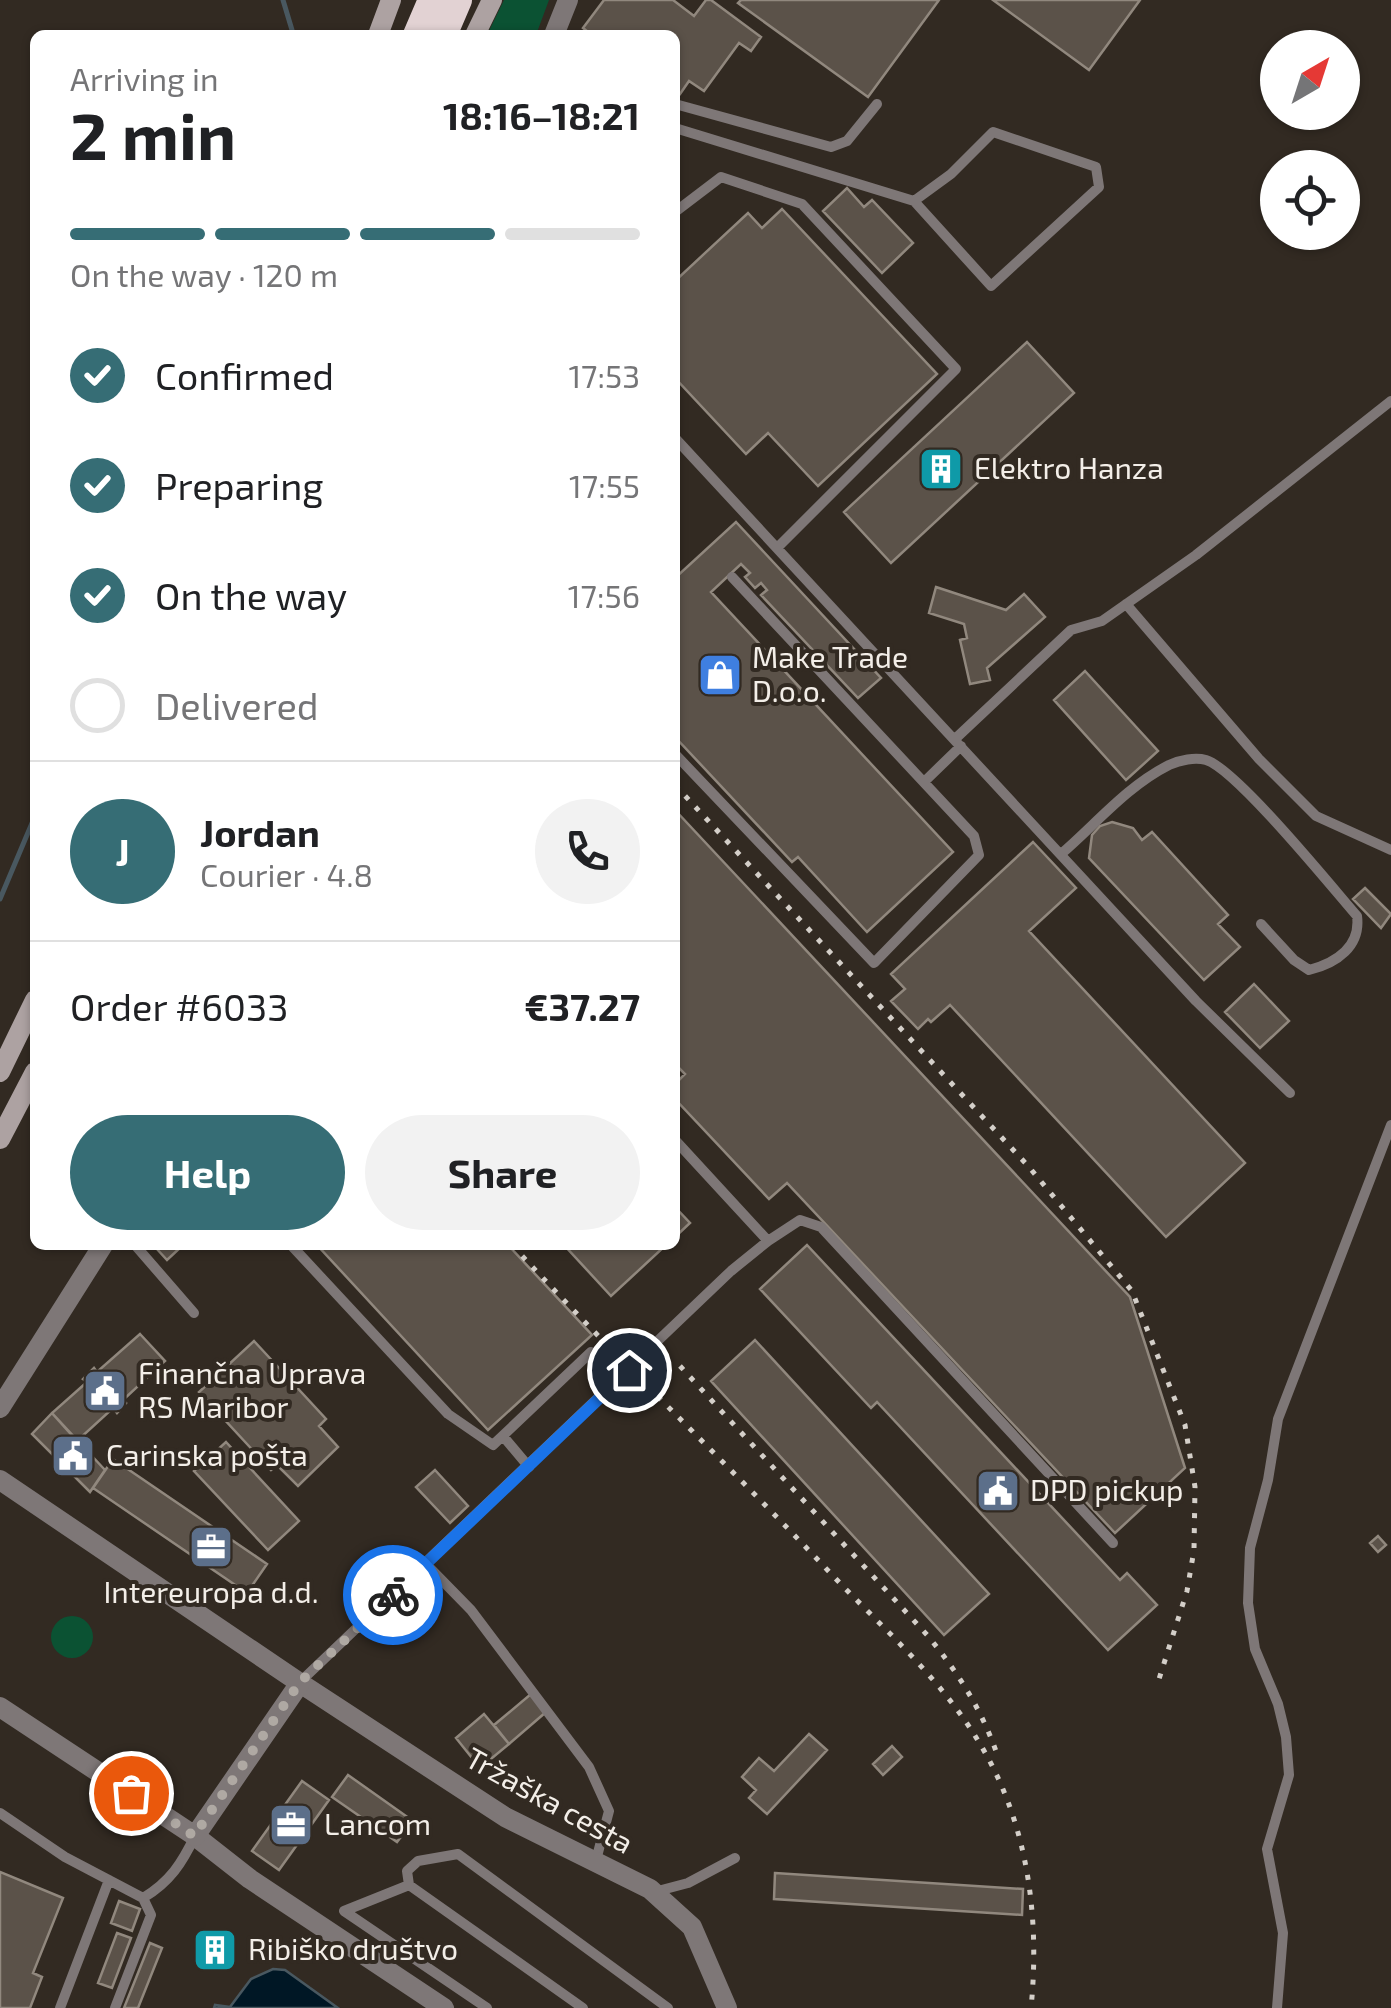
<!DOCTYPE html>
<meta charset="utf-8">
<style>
body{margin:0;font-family:"Exo 2",sans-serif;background:#f2f2f2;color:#202124;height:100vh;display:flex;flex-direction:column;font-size:38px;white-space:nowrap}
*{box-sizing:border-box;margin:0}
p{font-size:32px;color:#757577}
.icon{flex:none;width:55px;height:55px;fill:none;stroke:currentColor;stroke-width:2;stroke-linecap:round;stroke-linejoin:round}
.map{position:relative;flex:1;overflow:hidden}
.details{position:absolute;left:30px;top:30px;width:650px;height:1220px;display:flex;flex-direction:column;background:#fff;border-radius:15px;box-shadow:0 2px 8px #0004}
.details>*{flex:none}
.needle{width:65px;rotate:39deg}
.buttons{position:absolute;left:1260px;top:30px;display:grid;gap:20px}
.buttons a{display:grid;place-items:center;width:100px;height:100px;border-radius:50%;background:#fff;box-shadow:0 2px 8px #0004;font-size:50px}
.pin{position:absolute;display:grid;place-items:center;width:85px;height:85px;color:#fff;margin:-42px;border:5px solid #fff;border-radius:50%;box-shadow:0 2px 10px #0007}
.courier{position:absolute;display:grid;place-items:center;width:100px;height:100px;margin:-50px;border:8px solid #1a73e8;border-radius:50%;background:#fff;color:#222;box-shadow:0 2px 12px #0007}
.overview em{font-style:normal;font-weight:700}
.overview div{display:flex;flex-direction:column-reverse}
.overview{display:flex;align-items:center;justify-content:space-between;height:170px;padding:0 40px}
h1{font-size:65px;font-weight:700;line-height:75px}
.bar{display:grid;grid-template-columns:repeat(4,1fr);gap:15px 10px;align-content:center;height:120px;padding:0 40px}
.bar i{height:12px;border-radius:8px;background:#e0e0e0}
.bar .selected{background:#366d75}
.bar p{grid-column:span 4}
.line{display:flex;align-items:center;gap:25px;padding:0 40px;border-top:2px solid #e0e0e0}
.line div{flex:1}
.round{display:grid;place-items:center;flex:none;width:105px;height:105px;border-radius:52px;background:#f2f2f2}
ol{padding:0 40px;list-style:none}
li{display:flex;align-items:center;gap:30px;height:110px}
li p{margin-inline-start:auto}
li .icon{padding:10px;border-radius:50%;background:#366d75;color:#fff;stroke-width:4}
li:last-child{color:#757577}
li i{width:55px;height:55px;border:5px solid #e0e0e0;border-radius:50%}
.action{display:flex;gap:20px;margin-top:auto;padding:20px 40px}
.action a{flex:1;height:115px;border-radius:60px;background:#366d75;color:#fff;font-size:40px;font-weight:700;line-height:115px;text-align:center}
.action a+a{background:#f2f2f2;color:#202124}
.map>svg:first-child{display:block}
.green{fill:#0b5233}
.water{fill:#001725;stroke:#495860;stroke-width:2.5}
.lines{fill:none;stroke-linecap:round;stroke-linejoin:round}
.stream{stroke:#495860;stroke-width:5}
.building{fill:#5b5249;stroke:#91887e;stroke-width:2.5}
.service{stroke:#7e7777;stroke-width:10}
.minor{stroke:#7e7777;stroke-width:20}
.tertiary{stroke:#7e7777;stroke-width:20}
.secondary{stroke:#ada2a2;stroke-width:20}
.trunk{stroke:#e2d2d3;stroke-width:28}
.rail{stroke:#d4cfc9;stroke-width:5;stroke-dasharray:5 10;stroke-linecap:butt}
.done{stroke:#afa9a3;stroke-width:10;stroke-dasharray:0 18}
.route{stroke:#1a73e8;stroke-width:12}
.labels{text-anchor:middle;stroke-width:8;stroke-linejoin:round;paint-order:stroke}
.poi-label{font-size:30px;fill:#f3eee8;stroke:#322a22;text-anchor:start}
.street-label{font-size:30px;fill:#f3eee8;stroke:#322a22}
</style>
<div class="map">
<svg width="1391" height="2008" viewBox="0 0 1391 2008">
<rect width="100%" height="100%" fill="#322a22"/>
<path class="green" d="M504 0H549L536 35H487Z
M51 1637a21 21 0 1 1 42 0a21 21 0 1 1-42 0Z"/>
<path class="water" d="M273 1969 285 1970 338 2008H214L215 2005 230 2007 251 1979Z"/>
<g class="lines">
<path class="stream" d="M283 0 292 30
M0 899 35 816"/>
</g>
<path class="building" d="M604 0H673L694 16 706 0H711L761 37 751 51 739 43 704 91 689 81 680 94 675 91V35H592L583 28Z
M741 0H939L868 97 738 3Z
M993 0H1140L1089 70Z
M847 188 864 207 872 200 913 243 882 273 823 211Z
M782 209 937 374 818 486 768 433 746 454 675 378V281L748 213 762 228Z
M1027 342 1074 393 891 563 844 512Z
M736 522 881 678 858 698 761 595 767 590 761 583 755 588 745 577 750 573 741 564 711 592 953 852 867 932 798 857 792 862 675 737V578Z
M936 587 1006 610 1024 594 1045 617 987 668 990 680 970 684 960 640 967 638 964 624 929 613Z
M1085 671 1158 751 1126 780 1054 700Z
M675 810 1130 1297 1185 1468 1115 1533 787 1183 769 1199 675 1099V1084L685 1074 675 1064Z
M1112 822 1133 828 1142 840 1152 832 1228 915 1218 924 1240 947 1204 980 1089 858 1092 835 1100 826Z
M1033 842 1076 888 1029 931 1245 1163 1166 1237 950 1005 931 1022 928 1019 918 1029 891 1001 905 989 891 974Z
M1365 888 1391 914 1381 928 1353 899Z
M1254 984 1289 1021 1260 1048 1225 1012Z
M675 1207 690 1223 675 1237Z
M160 1245H179L181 1247 167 1260 156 1248Z
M317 1245H508L592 1335 488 1430Z
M564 1245H666L611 1296Z
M807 1245 1120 1580 1127 1573 1157 1605 1108 1650 877 1402 871 1408 760 1289Z
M140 1334 165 1361 123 1400 126 1403 117 1413 113 1408 77 1441 52 1413 87 1382 83 1379 94 1368 97 1372Z
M755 1340 989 1594 944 1635 711 1381Z
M254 1341 326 1419 319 1426 338 1447 298 1486 277 1465 271 1470 199 1392Z
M52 1413 105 1470 90 1492 32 1434Z
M226 1442 299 1521 268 1550 194 1471Z
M113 1459 267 1564 247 1593 93 1488Z
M435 1470 468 1506 450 1523 416 1487Z
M1378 1536 1386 1545 1378 1552 1370 1543Z
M531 1694 546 1712 509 1744 494 1725Z
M484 1714 509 1744 480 1768 456 1738Z
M809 1734 827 1750 767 1814 749 1798 756 1790 742 1777 759 1758 774 1771Z
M892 1746 902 1757 883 1775 873 1764Z
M348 1775 413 1821 397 1842 332 1797Z
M302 1781 329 1800 279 1870 252 1851Z
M0 1872 63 1898 33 1973 42 1977 30 2008H0Z
M775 1873 1023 1889 1022 1915 774 1899Z
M119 1901 140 1909 132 1931 111 1923Z
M117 1933 131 1938 112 1988 98 1983Z
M220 1940 226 1952 210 1960 204 1948Z
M150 1943 162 1948 138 2008H124Z"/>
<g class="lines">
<path class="service" d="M675 104 831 147 847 141 877 104
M675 128 914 201 991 286 1099 187 1096 167 993 132 951 174 914 201
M675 212 721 177 802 204 956 369 777 548
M675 438 1196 1001 1290 1093
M1126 604 1259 759 1316 816 1391 850
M955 739 1071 630 1102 621 1196 555 1391 401
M675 754 874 963 979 855 974 836 732 577
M924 782 961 746
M1061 854C1095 825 1127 786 1169 765 1180 760 1195 757 1206 760 1236 769 1331 886 1357 916 1361 946 1337 963 1309 970L1294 960 1261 924
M675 1140 768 1241 800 1220 821 1227 1113 1543
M135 1245 194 1313
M291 1245 448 1414 493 1445 591 1352
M503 1436 529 1467
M426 1564 471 1610 589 1767 609 1811 595 1864
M300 1682 731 1271 768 1241
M0 1813 65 1857 143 1898C170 1882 182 1863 195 1836
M409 1885 344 1911 487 2008
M654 1892 688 1883 735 1858
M60 2008 109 1880
M115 2008 151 1915 143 1898
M583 2008 409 1885 407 1871 418 1861 458 1854 668 2008
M1277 2008 1283 1933 1267 1849 1289 1775 1286 1737 1278 1704 1255 1649 1248 1603 1250 1548 1268 1480 1278 1419 1391 1125"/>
<path class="minor" d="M300 1683 505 1817 650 1889 692 1927 727 2008
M195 1836 250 1879 444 2008"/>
<path class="tertiary" d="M554 35 568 0
M0 1408 103 1245
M0 1480 300 1683 195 1836 0 1707"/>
<path class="secondary" d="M378 35 391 0
M475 35 492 0
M0 1072 35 1000
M0 1139 35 1072"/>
<path class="trunk" d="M417 35 432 0
M443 35 458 0"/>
<path class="rail" d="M675 785 1029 1167 1132 1291 1185 1425 1195 1487 1194 1550 1187 1591 1159 1679
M512 1245C617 1359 729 1465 835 1578 885 1630 943 1681 980 1744 1028 1823 1040 1918 1031 2008
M680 1366 928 1636C958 1673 981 1708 997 1754"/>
</g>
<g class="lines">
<path class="done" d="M131 1793 194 1836 300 1682 393 1595"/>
<path class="route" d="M393 1595 629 1370"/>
</g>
<defs>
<symbol id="building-square" viewBox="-11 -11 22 22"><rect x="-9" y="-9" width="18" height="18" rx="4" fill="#0f9aa8" stroke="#322a22"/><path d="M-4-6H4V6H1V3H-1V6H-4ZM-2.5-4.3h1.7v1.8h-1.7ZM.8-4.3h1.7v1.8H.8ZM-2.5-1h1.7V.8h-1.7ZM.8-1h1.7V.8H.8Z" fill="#fff"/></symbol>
<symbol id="shop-square" viewBox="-11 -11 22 22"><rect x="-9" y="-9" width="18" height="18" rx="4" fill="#3f7fe0" stroke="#322a22"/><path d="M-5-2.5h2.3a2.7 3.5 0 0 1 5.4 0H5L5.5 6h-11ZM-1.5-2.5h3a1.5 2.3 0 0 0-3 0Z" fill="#fff"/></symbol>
<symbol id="civic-square" viewBox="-11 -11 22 22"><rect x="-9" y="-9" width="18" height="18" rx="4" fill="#5c6f8a" stroke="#322a22"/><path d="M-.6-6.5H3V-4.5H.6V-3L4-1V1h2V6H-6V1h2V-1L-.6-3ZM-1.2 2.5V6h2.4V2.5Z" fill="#fff"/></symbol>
<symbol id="office-square" viewBox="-11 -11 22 22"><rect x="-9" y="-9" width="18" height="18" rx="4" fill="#5c6f8a" stroke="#322a22"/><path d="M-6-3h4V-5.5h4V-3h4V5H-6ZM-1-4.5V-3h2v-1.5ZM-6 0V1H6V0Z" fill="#fff"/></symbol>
</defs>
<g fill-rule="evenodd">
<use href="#building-square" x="916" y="444" width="50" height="50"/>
<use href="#shop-square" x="695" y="650" width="50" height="50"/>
<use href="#civic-square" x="80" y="1366" width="50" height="50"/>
<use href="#civic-square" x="48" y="1431" width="50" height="50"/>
<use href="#civic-square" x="973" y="1466" width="50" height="50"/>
<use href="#office-square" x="186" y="1522" width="50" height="50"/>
<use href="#office-square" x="266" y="1800" width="50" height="50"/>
<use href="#building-square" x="190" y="1925" width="50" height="50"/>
</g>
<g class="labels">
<g class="poi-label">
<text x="974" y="479">Elektro Hanza</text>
<text x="752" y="668">Make Trade<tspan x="752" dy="34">D.o.o.</tspan></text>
<text x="138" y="1384">Finančna Uprava<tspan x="138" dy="34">RS Maribor</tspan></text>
<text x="106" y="1466">Carinska pošta</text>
<text x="1030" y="1501">DPD pickup</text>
<text x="211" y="1603" text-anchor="middle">Intereuropa d.d.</text>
<text x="324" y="1835">Lancom</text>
<text x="248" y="1960">Ribiško društvo</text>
</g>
<g class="street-label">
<text transform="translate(549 1801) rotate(29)" y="10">Tržaška cesta</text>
</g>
</g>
</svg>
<div class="buttons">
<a><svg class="needle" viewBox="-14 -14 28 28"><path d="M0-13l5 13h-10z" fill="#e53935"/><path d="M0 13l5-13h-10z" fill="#757577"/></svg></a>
<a><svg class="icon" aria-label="locate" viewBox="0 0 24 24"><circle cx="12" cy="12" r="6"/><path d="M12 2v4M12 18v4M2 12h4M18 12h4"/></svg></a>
</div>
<div class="pin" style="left:131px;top:1793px;background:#ea580c"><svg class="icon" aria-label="bag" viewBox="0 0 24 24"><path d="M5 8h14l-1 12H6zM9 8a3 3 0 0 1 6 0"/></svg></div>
<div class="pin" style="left:629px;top:1370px;background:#1f2937"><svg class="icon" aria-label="home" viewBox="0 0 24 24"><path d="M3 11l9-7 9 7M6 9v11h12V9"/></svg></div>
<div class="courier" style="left:393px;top:1595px"><svg class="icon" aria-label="bike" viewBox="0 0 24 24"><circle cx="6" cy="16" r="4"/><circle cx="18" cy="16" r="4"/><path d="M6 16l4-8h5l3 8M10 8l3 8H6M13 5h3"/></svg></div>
<section class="details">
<div class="overview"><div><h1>2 min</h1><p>Arriving in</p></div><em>18:16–18:21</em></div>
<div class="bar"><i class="selected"></i><i class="selected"></i><i class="selected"></i><i></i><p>On the way · 120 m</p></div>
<ol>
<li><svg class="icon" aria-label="check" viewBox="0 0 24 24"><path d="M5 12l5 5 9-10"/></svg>Confirmed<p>17:53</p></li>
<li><svg class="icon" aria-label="check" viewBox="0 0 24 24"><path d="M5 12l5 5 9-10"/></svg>Preparing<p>17:55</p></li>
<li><svg class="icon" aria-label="check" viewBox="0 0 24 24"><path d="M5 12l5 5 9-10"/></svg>On the way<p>17:56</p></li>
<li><i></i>Delivered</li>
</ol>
<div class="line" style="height:180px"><b class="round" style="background:#366d75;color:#fff">J</b><div><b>Jordan</b><p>Courier · 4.8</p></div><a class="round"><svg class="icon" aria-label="phone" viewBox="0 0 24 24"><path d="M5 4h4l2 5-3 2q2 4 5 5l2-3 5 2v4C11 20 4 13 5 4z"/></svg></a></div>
<div class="line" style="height:130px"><div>Order #6033</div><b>€37.27</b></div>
<div class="action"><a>Help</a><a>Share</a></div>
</section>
</div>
